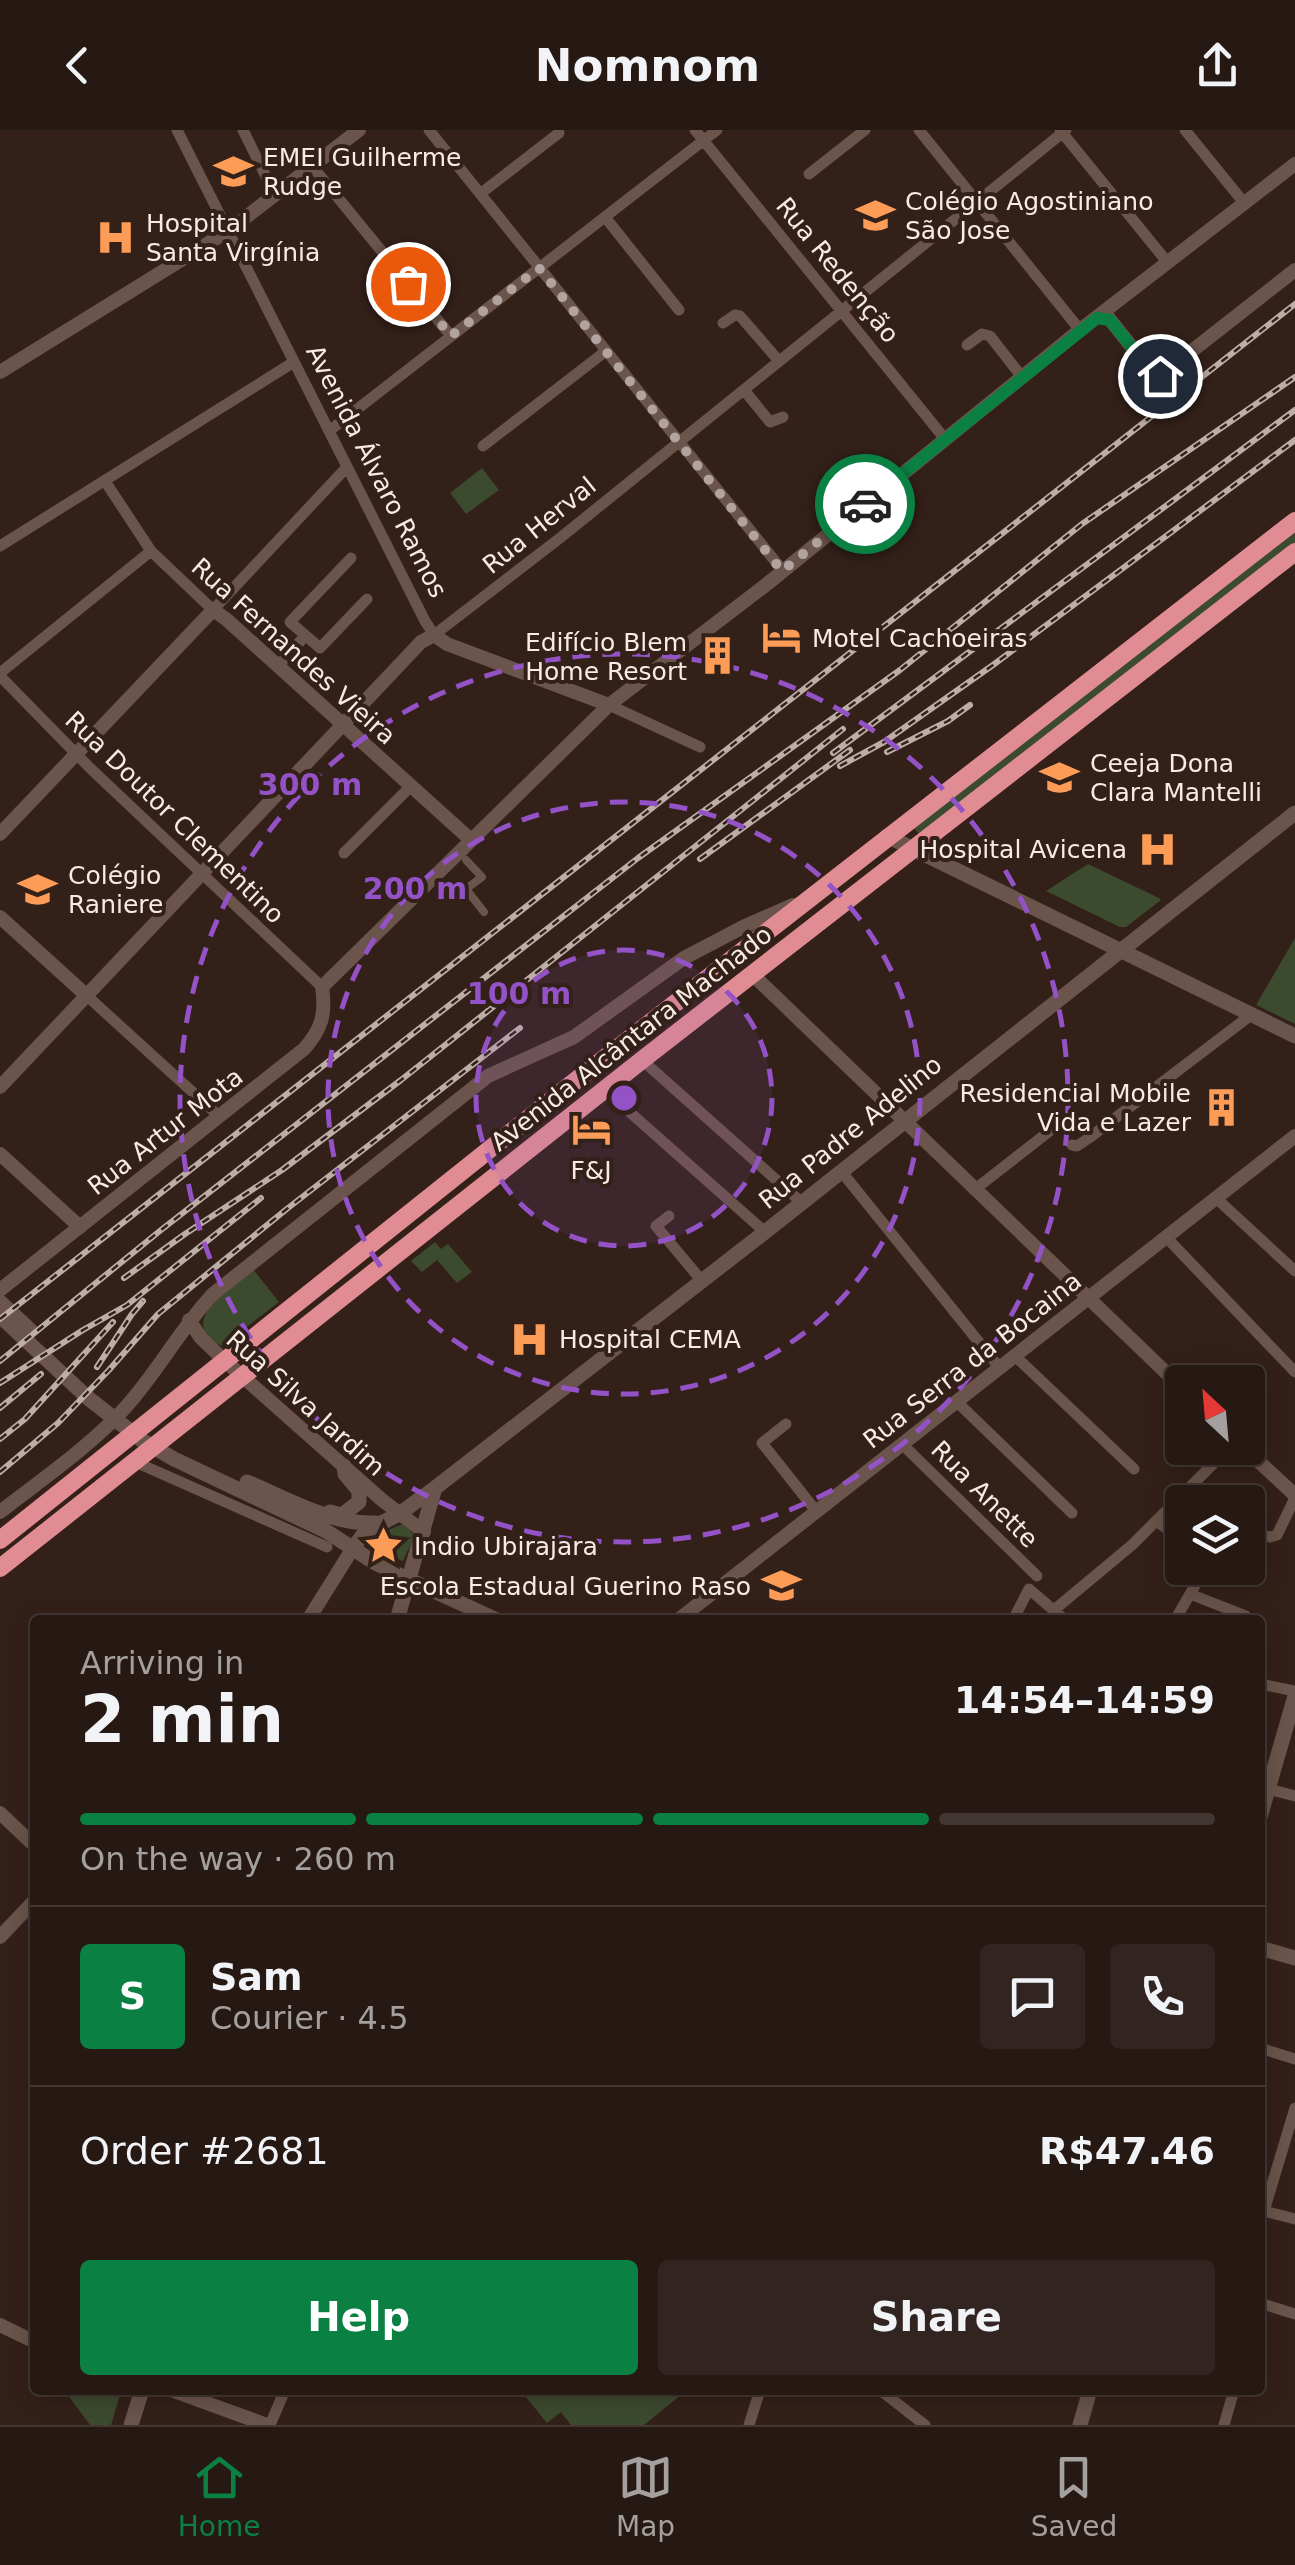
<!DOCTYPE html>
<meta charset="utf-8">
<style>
body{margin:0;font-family:"DejaVu Sans",sans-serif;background:#322521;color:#f1f3f6;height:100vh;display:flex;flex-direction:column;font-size:38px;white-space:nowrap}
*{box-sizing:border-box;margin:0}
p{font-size:32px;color:#a4a0a0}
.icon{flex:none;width:55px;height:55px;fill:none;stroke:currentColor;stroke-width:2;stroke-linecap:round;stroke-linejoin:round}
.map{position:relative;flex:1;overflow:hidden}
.sheet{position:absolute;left:30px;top:1485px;width:1235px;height:780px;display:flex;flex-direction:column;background:#261813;border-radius:10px;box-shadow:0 5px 25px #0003,0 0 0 2px #423733}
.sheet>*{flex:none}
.needle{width:65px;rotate:334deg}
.buttons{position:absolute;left:1165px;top:1235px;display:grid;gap:20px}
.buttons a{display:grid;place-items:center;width:100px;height:100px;border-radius:10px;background:#261813;box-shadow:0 5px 25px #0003,0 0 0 2px #423733;font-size:50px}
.pin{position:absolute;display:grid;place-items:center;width:85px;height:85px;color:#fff;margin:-42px;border:5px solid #fff;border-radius:50%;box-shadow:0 2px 10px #0007}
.courier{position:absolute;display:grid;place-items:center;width:100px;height:100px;margin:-50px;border:8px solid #0b8043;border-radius:50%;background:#fff;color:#222;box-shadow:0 2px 12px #0007}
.head em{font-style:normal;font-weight:700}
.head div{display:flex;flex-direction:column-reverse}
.head{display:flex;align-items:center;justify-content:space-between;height:170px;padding:0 50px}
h1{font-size:65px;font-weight:700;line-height:75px}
.bar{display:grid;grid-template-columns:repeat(4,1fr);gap:15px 10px;align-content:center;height:120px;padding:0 50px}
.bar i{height:12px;border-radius:8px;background:#423733}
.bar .selected{background:#0b8043}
.bar p{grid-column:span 4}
.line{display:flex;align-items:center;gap:25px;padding:0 50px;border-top:2px solid #423733}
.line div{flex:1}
.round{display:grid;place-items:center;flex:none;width:105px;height:105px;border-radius:10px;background:#322521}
.primary-button{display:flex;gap:20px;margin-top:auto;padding:20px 50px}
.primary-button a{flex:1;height:115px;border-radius:10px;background:#0b8043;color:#fff;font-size:40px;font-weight:700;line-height:115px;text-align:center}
.primary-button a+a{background:#322521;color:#f1f3f6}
header{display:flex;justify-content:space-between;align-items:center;height:130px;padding:0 50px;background:#261813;font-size:45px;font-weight:700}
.tab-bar{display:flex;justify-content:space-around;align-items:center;height:140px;border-top:2px solid #423733;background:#261813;font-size:28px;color:#a4a0a0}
.tab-bar a{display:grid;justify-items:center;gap:5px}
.tab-bar .selected{color:#0b8043}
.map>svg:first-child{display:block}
.green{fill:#3c4a2e}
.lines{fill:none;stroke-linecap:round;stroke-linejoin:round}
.pedestrian{stroke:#6a544b;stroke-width:8}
.minor{stroke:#6a544b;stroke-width:11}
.tertiary{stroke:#6a544b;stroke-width:14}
.secondary{stroke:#6a544b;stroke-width:15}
.trunk{stroke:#e08c92;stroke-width:18}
.rail-casing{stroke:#bcada7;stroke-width:6}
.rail{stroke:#332019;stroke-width:2.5;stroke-dasharray:8;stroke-linecap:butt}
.done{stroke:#b3a39e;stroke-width:10;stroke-dasharray:0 18}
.route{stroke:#0b8043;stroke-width:12}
.ring{fill:none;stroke:#9452c7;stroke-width:5;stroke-dasharray:18 12}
.labels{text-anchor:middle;stroke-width:8;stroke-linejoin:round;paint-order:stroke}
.poi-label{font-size:25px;fill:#f8eae5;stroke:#332019;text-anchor:start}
.street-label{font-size:25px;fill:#f8eae5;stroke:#332019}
.centre{fill:#9452c7;stroke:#332019;stroke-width:5}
.ring-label{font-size:30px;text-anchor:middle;font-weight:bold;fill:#9452c7;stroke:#332019;stroke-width:8;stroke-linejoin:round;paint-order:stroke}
</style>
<header><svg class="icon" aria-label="back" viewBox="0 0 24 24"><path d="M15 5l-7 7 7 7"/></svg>Nomnom<svg class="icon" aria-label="share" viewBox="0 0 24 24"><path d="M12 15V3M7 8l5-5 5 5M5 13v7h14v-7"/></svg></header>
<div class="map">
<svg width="1295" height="2295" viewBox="0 0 1295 2295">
<rect width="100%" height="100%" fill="#332019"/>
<path class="green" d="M482 338 499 360 466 384 450 363Z
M1295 399V415L920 705 912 696Z
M1088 734 1159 768 1161 770 1126 797H1120L1046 761Z
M1295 808V894L1256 875Z
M435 1112 441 1119 448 1114 472 1142 457 1153 437 1130 422 1142 411 1131Z
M253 1139 279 1172 222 1216C173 1193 233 1156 253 1139Z
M403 1394 415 1405 403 1431 369 1417 368 1414 373 1406Z
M64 2260H107L120 2265 111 2295H90Z
M520 2260H687L644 2295H571L561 2282 547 2293Z"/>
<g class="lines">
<path class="pedestrian" d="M466 730 482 747 466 759 484 782"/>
<path class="minor" d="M177 0 425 491 434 505 560 408 1066 0
M243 0 275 65
M429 0 783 441
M695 0 945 309
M919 0 1080 200
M1060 0 1168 133
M1185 0 1245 74
M312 36 451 206
M809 44 865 0
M480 64 559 3
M605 87 679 180
M723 193 735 185 740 186 779 231
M967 215 982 204 990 206 1022 247
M744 260 770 292 783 287
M329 301 717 0
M483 316 606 221
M105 351 151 421 213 480 347 337
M0 416 294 232
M351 428 290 492 320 518 367 469
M278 536 305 506
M0 543 151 421
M0 546 90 638 322 857
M609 575 700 617
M344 723 411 656
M86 865 220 987
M642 930 801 1072
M625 978 765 1102
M1072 1015 1077 1016 1089 1008 1251 885
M841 1041 999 1237
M974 1060 1051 1000
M1216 1068 1295 1141
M669 1086 656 1096 702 1151
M1166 1107 1295 1242
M1014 1225 1134 1339
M956 1271 1072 1383
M786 1294 762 1313 816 1381
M902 1314 1037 1446
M133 1331 327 1417
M1156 1391 1182 1409
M1254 1403 1270 1407 1277 1405 1295 1368
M1190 1464 1246 1486
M1054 1480 1132 1415 1229 1318
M1013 1490 1029 1459 1065 1490
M1175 1490 1205 1438
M1260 1554 1295 1561
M1268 1659 1295 1666
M1260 1918 1295 1929
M1260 2080 1295 2089
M1264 2081 1295 1978
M1260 2173 1295 2184
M880 2260 925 2295
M270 2295 285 2260
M749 2295 760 2260
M1224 2295 1234 2260"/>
<path class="tertiary" d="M1104 182 1150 240 1160 246 1295 140
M0 242 228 101 359 0
M0 704 213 480 226 489 471 710
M0 787 86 865
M752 844 1182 1258
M0 957 421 512 434 505 447 514 609 575
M0 1024 80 1097
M0 1160 304 919C322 899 326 884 322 857L609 575 767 454 1080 200 1295 34
M189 1190 201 1208 224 1230 382 1370 424 1402
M1244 1318 1295 1365
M0 1382C42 1349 88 1318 124 1279 157 1243 180 1199 213 1164L488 946 574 907 684 828 743 797 793 775
M308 1490 353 1418
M678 1490 1295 1006
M0 1683 35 1716
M0 1807 35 1770
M0 2195 35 2212
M171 2260 267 2295"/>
<path class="secondary" d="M887 706 1295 906
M0 1172 30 1200
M0 1186 88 1268 143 1311 174 1329 326 1401 372 1431 397 1444 497 1490
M247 1352C288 1369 331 1395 376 1393
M330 1382 342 1385 359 1372V1361L345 1344 344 1336
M353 1418 366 1401 399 1384 435 1358 765 1102 1295 683
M397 1490 435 1358
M1260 1687 1295 1566
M1260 1818 1295 1828
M131 2295 142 2260
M1080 2295 1090 2260"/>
<path class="trunk" d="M0 1410 574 952 1295 391
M0 1438 642 930 1295 422"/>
<defs>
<path id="rail" d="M887 622 948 591 970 575
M833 623 1295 280
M840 636 884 612 993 535 1295 310
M700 729 850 620
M124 1148 185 1104 282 1040 401 950 843 599
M0 1189 1295 174
M0 1231 161 1100 638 728 900 540 1082 394 1295 247
M97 1237 132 1184 143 1171
M0 1253 83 1200 127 1175 261 1068
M0 1278 41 1244
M0 1309 25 1289 113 1192
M0 1342 58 1293 109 1240 158 1184 288 1078 520 898"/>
</defs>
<use href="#rail" class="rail-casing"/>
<use href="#rail" class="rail"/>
</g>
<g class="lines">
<path class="done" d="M408 154 451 206 539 138 782 441 865 374"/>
<path class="route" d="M865 374 1097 188 1110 190 1150 240 1160 246"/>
</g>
<circle cx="624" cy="968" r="148" fill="#9452c7" fill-opacity=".12"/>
<g class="ring">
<circle cx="624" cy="968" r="148"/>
<circle cx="624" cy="968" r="296"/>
<circle cx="624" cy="968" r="444"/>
</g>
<defs>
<symbol id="school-bare" viewBox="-9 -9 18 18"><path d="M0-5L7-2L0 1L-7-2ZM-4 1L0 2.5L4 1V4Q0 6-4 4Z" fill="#fd9c57" stroke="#332019" stroke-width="2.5" paint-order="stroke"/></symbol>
<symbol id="hospital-bare" viewBox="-9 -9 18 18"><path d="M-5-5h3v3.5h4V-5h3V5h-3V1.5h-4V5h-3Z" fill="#fd9c57" stroke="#332019" stroke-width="2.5" paint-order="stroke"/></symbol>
<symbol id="hotel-bare" viewBox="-9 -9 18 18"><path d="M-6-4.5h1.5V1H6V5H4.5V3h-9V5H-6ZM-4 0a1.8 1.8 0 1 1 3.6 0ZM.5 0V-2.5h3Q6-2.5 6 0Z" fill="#fd9c57" stroke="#332019" stroke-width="2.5" paint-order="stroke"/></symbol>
<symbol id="building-bare" viewBox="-9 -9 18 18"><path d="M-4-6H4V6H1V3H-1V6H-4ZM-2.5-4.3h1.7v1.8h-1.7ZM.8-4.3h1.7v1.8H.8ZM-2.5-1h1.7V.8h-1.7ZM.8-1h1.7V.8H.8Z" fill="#fd9c57" stroke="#332019" stroke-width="2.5" paint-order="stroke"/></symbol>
<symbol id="sight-bare" viewBox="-9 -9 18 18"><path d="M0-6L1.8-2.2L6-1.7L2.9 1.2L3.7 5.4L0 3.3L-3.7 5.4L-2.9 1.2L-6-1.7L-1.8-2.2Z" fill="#fd9c57" stroke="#332019" stroke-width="2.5" paint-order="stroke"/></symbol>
</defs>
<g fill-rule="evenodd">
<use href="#school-bare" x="206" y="14" width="55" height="55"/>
<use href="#school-bare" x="848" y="58" width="55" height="55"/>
<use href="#hospital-bare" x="88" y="80" width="55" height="55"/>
<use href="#hotel-bare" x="754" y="480" width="55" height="55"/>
<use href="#building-bare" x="690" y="498" width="55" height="55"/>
<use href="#school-bare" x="1032" y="620" width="55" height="55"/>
<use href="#hospital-bare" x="1130" y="692" width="55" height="55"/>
<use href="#school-bare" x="10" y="732" width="55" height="55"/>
<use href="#building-bare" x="1194" y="950" width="55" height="55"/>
<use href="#hotel-bare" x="564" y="972" width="55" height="55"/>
<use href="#hospital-bare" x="502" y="1182" width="55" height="55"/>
<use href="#sight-bare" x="356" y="1388" width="55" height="55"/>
<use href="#school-bare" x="754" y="1428" width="55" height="55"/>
</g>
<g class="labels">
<g class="poi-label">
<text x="263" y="36">EMEI Guilherme<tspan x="263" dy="29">Rudge</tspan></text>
<text x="905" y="80">Colégio Agostiniano<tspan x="905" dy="29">São Jose</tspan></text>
<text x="146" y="102">Hospital<tspan x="146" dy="29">Santa Virgínia</tspan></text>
<text x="812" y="517">Motel Cachoeiras</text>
<text x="687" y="521" text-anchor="end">Edifício Blem<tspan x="687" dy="29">Home Resort</tspan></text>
<text x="1090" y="642">Ceeja Dona<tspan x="1090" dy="29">Clara Mantelli</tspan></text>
<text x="1127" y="728" text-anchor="end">Hospital Avicena</text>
<text x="68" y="754">Colégio<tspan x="68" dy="29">Raniere</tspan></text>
<text x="1191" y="972" text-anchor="end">Residencial Mobile<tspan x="1191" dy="29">Vida e Lazer</tspan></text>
<text x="591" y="1049" text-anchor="middle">F&amp;J</text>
<text x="559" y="1218">Hospital CEMA</text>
<text x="414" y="1425">Indio Ubirajara</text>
<text x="751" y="1465" text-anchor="end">Escola Estadual Guerino Raso</text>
</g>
<g class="street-label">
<text transform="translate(838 140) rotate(51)" y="9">Rua Redenção</text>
<text transform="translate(377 341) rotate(63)" y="9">Avenida Álvaro Ramos</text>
<text transform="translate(539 395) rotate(-39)" y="9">Rua Herval</text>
<text transform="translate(294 521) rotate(42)" y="9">Rua Fernandes Vieira</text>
<text transform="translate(175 687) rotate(44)" y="9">Rua Doutor Clementino</text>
<text transform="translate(631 908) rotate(-38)" y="9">Avenida Alcântara Machado</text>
<text transform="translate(165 1001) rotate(-38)" y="9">Rua Artur Mota</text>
<text transform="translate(850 1002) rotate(-39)" y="9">Rua Padre Adelino</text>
<text transform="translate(972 1230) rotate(-38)" y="9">Rua Serra da Bocaina</text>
<text transform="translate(306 1273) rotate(42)" y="9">Rua Silva Jardim</text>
<text transform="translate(985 1364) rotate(45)" y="9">Rua Anette</text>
</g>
</g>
<circle cx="624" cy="968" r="15" class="centre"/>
<g class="ring-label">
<text x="310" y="665">300 m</text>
<text x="415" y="769">200 m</text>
<text x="519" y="874">100 m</text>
</g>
</svg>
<div class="buttons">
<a><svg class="needle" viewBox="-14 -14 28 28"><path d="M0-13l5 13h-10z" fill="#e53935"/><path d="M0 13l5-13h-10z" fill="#a4a0a0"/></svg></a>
<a><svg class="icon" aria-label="layers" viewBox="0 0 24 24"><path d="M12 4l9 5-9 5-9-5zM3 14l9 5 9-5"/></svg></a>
</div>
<div class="pin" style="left:408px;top:154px;background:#ea580c"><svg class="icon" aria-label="bag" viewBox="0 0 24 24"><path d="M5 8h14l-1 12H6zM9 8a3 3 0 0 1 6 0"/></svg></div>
<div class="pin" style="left:1160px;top:246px;background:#1f2937"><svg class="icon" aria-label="home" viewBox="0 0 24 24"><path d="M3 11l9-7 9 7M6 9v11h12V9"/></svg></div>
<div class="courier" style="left:865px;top:374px"><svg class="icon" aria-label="car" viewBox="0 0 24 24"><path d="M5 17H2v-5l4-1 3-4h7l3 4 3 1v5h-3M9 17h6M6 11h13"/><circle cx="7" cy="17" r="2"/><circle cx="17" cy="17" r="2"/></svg></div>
<section class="sheet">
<div class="head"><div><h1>2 min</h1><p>Arriving in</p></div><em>14:54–14:59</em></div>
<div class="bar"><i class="selected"></i><i class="selected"></i><i class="selected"></i><i></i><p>On the way · 260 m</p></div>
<div class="line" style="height:180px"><b class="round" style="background:#0b8043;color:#fff">S</b><div><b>Sam</b><p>Courier · 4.5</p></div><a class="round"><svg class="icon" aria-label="chat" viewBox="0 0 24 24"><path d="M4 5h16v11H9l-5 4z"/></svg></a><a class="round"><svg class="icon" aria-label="phone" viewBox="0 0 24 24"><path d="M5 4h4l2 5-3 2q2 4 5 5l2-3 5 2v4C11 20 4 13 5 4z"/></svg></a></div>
<div class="line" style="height:130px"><div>Order #2681</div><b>R$47.46</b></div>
<div class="primary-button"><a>Help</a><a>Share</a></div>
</section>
</div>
<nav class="tab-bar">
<a class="selected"><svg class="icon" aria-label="home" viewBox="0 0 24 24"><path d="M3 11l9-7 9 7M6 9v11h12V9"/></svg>Home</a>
<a><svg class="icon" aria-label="map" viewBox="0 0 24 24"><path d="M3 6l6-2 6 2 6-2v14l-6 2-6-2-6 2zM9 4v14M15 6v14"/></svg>Map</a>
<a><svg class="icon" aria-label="saved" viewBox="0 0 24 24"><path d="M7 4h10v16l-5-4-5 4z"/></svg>Saved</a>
</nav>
